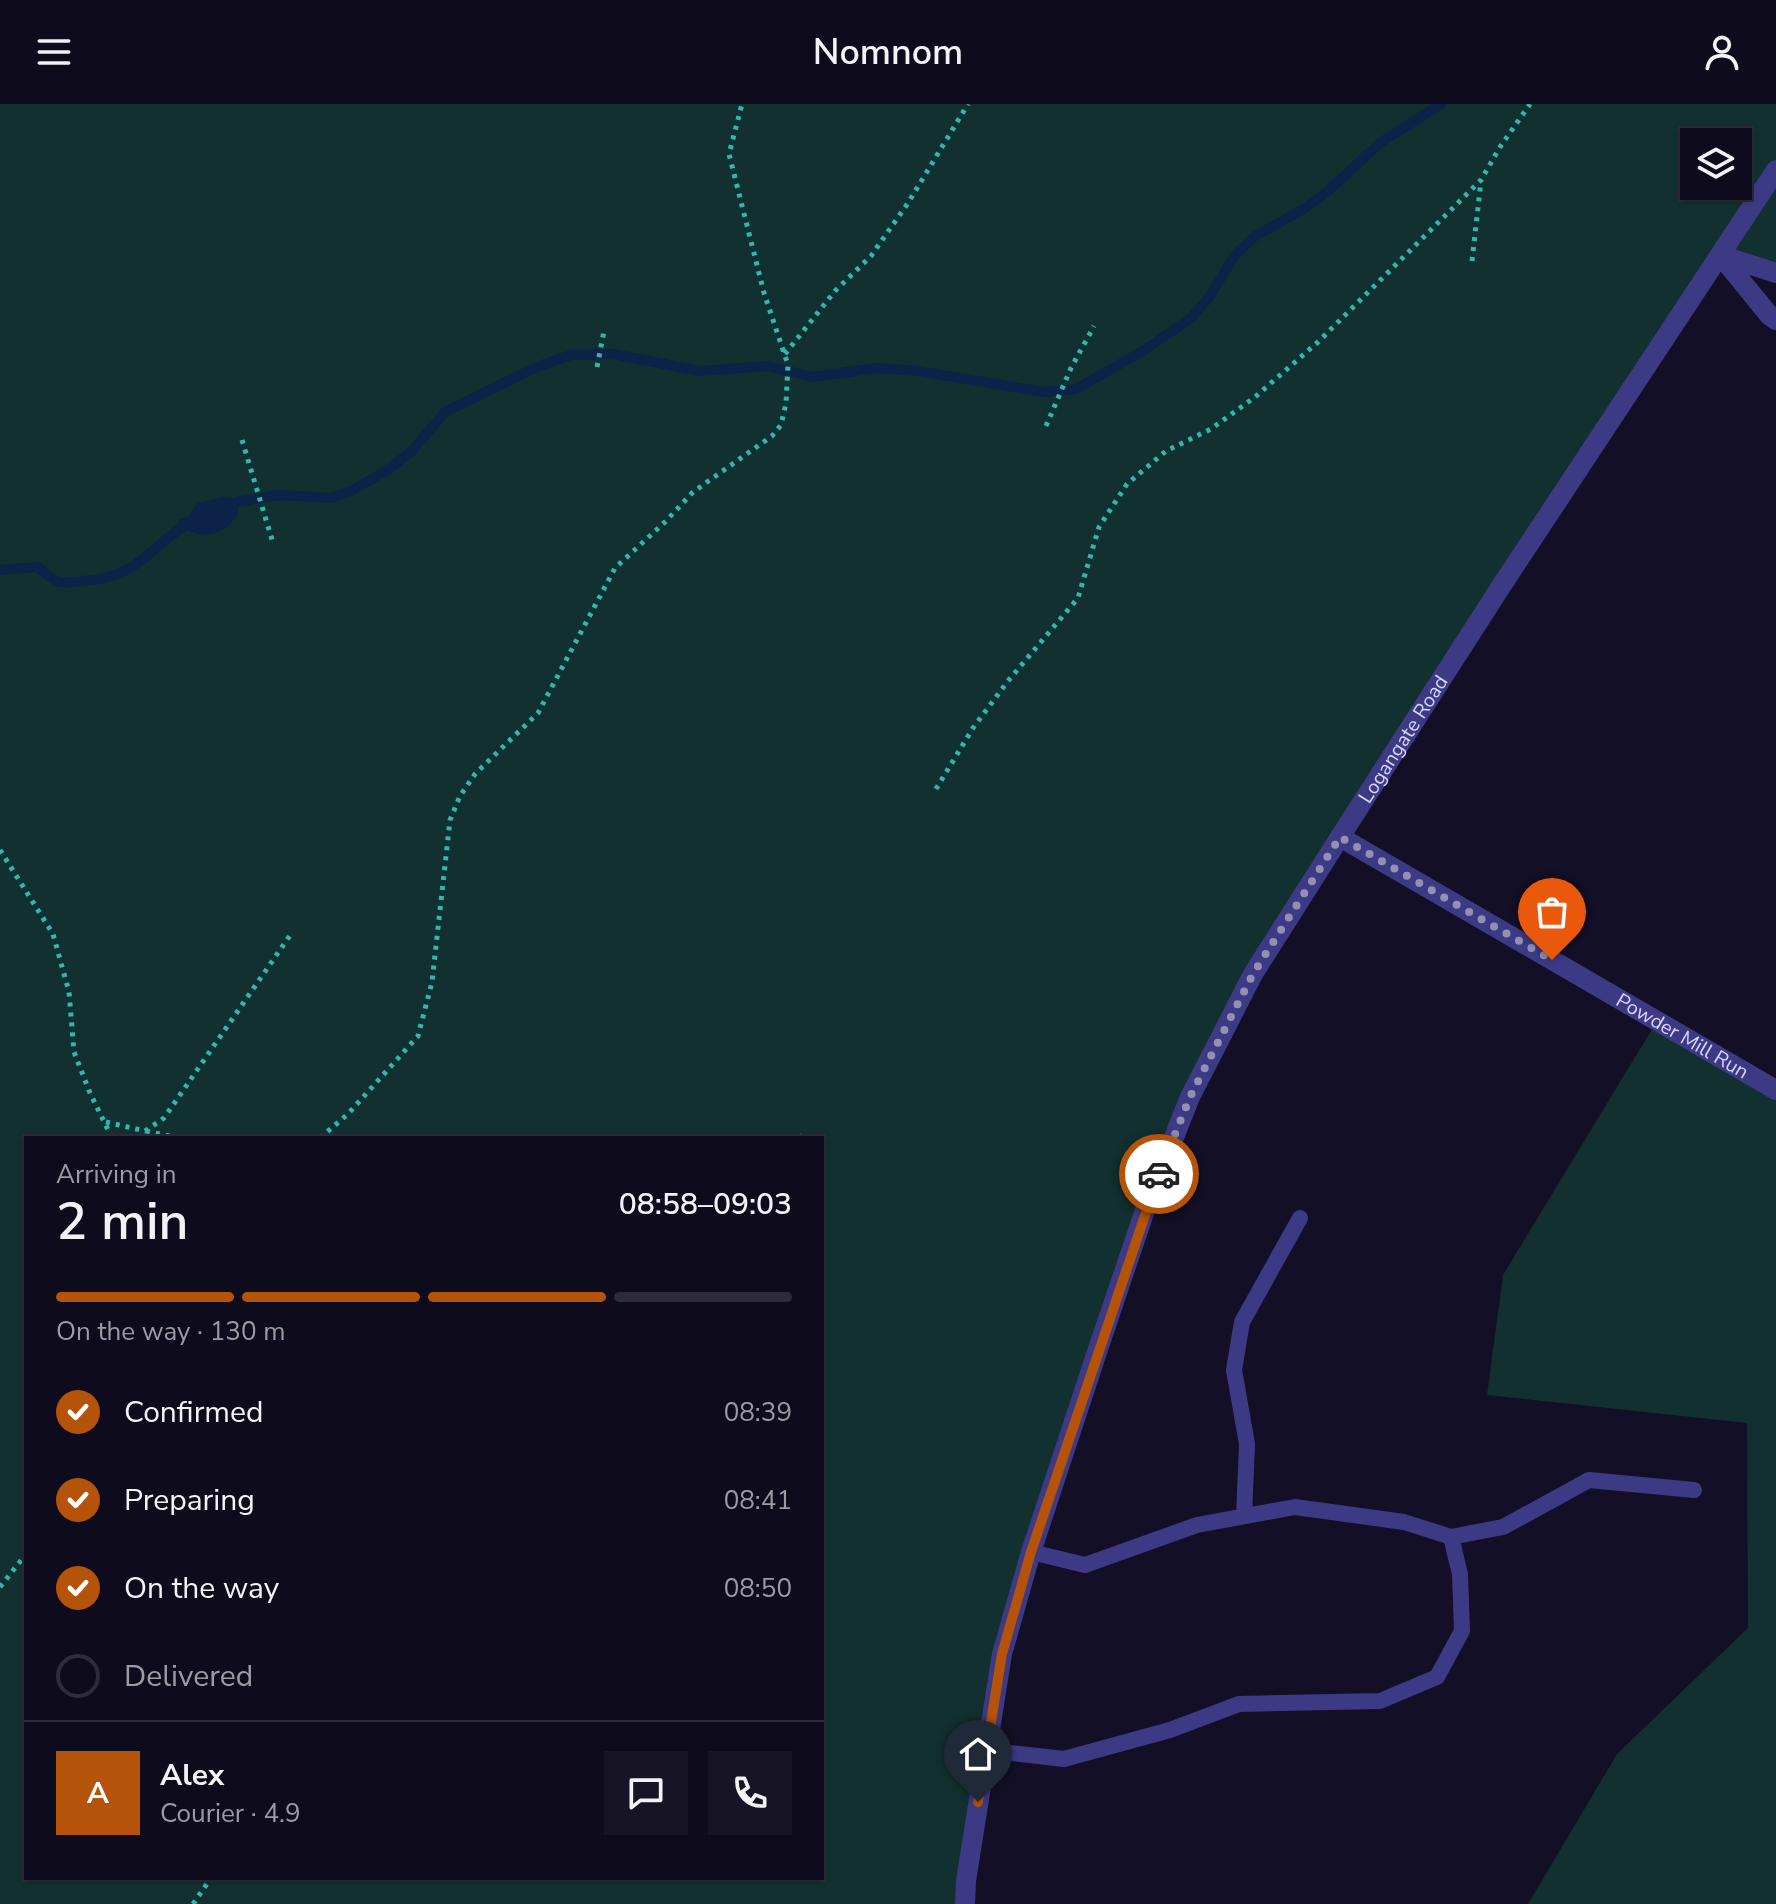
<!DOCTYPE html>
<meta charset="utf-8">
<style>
body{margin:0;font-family:"Nunito Sans",sans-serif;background:#171425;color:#f1f3f6;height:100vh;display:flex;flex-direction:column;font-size:30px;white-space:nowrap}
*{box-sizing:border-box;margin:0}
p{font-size:26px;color:#9b9ba3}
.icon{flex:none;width:44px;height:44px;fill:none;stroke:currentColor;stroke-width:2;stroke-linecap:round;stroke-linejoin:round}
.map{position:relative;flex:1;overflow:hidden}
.drawer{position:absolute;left:24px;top:1032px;width:800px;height:744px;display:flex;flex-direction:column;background:#0e0b1c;border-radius:0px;box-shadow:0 2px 6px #0004,0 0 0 2px #2e2b3b}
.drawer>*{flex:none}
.buttons{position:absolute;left:1680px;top:24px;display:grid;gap:16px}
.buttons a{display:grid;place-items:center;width:72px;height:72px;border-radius:0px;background:#0e0b1c;box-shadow:0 2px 6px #0004,0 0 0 2px #2e2b3b;font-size:40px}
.pin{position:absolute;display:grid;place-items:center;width:68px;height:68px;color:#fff;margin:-82px -34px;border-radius:50% 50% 50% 0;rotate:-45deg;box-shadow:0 0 8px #0007}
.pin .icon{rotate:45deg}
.courier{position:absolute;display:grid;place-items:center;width:80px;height:80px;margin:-40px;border:6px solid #b45309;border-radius:50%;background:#fff;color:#222;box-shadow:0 2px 10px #0007}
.head em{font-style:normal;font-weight:600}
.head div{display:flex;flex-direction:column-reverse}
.head{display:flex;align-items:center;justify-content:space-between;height:136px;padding:0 32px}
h1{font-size:52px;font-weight:600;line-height:60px}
.bar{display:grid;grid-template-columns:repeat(4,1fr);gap:12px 8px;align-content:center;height:96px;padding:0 32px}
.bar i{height:10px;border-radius:6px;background:#2e2b3b}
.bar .current{background:#b45309}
.bar p{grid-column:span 4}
.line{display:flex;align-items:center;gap:20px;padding:0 32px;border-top:2px solid #2e2b3b}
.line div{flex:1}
.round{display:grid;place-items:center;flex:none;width:84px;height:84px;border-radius:0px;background:#171425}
ol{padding:0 32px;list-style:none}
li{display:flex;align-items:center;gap:24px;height:88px}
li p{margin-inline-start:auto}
li .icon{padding:8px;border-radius:50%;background:#b45309;color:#fff;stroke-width:4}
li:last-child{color:#9b9ba3}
li i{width:44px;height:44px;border:4px solid #2e2b3b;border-radius:50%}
header{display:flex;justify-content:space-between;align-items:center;height:104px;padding:0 32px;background:#0e0b1c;font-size:36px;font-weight:600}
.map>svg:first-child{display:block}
.green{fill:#12302f;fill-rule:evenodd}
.water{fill:#0c2248}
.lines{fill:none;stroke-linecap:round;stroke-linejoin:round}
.stream{stroke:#0c2248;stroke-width:10}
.path{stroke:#2fb8b0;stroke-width:5;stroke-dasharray:4 6;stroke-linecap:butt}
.service{stroke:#3d3a85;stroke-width:16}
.minor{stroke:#3d3a85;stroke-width:20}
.tertiary{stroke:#3d3a85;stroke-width:20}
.done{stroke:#948fb3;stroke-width:8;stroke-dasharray:0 14.4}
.route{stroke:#b45309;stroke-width:10}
.labels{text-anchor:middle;stroke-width:6;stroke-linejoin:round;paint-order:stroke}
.street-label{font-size:20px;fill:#d9d4ff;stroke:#130f26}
</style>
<header><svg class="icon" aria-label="menu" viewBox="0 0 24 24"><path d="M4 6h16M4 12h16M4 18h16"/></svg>Nomnom<svg class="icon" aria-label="person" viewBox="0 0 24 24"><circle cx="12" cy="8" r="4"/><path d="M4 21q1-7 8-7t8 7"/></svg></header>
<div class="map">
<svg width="1776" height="1800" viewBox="0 0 1776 1800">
<rect width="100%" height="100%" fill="#130f26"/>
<path class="green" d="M0 0H1776V169L1720 151 1500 484 1190 993 1031 1448 965 1800H0ZM1694 38H1738V82H1694ZM26 1034H822V1774H26Z
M1657 917 1776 986V1800H1528L1617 1650 1748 1524 1747 1319 1487 1291 1503 1171Z"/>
<path class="water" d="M223 393 232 394 237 398 239 408C226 431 205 437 181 423L179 416 189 412 197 399Z"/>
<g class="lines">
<path class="stream" d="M237 398 279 391 331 394 351 387 386 367 411 348 445 308 539 262 571 251 613 250 700 267 766 262 813 273 876 264 918 267 1044 288 1076 285 1143 247 1191 214 1210 192 1235 151 1254 133 1305 104 1327 88 1380 39 1441 0
M0 466 38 463C44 467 51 475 57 477 65 480 75 478 82 477 139 473 147 446 188 419"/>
<path class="path" d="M1472 157 1481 77
M785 250 835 187 871 152 908 99 968 0
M597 263 604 227
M1046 322 1071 264 1094 222
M242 336 273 439
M936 685 973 624 1008 577 1078 494 1099 423 1127 380 1166 347 1211 325 1255 293 1318 238 1481 76 1500 43 1530 0
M0 746 53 830 69 888 74 948 90 989 112 1034
M106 1018 145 1027 164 1014 291 830
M146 1027 179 1034
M320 1034 348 1010 418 932 432 878 450 716 460 692 475 670 538 609 615 464 666 417 693 388 772 332 781 321 786 299 788 261 764 189 729 50 742 0
M801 1034 804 1026
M0 1483 26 1450
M193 1800 211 1774"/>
<path class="service" d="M1244 1412 1247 1340 1234 1266 1242 1218 1300 1114
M1451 1433 1503 1423 1589 1376 1694 1386
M986 1646 1064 1655 1170 1626 1239 1600 1380 1597 1437 1573 1462 1527 1460 1470 1451 1433 1404 1418 1295 1403 1197 1421 1085 1461 1031 1448"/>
<g class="minor">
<path d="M1720 151 1769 211 1776 216"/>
<path d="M1720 151 1776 169"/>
<path id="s1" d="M1340 733 1776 986"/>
</g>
<path class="tertiary" id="s2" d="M965 1800 966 1777 1002 1550 1031 1448 1098 1245 1145 1106 1190 993 1253 870 1340 733 1500 484 1776 66"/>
</g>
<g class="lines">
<path class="done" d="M1159 1070 1190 993 1253 870 1340 733 1552 856"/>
<path class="route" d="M978 1698 1002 1550 1031 1448 1159 1070"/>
</g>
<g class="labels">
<g class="street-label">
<text dy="7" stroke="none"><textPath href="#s2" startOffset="1258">Logangate Road</textPath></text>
<text dy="7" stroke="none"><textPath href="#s1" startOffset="396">Powder Mill Run</textPath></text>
</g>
</g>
</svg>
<div class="buttons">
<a><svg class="icon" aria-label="layers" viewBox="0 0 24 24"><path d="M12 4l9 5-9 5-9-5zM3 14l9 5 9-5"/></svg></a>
</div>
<div class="pin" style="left:1552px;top:856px;background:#ea580c"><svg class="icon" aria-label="bag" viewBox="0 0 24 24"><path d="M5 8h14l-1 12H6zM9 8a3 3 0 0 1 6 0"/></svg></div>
<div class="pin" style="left:978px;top:1698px;background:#1f2937"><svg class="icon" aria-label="home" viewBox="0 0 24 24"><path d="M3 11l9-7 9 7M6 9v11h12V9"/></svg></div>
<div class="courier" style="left:1159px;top:1070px"><svg class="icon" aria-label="car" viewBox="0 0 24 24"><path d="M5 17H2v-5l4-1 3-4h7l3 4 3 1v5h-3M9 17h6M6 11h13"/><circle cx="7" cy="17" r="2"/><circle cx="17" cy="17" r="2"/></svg></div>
<section class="drawer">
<div class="head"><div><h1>2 min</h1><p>Arriving in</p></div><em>08:58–09:03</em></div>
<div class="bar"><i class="current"></i><i class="current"></i><i class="current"></i><i></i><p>On the way · 130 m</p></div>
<ol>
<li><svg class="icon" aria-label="check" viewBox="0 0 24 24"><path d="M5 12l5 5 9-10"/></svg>Confirmed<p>08:39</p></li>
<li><svg class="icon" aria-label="check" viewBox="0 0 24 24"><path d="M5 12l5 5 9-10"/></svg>Preparing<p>08:41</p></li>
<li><svg class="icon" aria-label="check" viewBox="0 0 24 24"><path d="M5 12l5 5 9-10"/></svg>On the way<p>08:50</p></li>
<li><i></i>Delivered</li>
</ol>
<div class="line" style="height:144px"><b class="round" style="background:#b45309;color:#fff">A</b><div><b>Alex</b><p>Courier · 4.9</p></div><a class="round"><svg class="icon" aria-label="chat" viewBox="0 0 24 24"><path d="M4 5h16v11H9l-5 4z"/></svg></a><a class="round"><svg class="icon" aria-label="phone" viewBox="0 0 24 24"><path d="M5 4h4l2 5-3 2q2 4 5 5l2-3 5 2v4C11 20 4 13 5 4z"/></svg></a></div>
</section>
</div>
